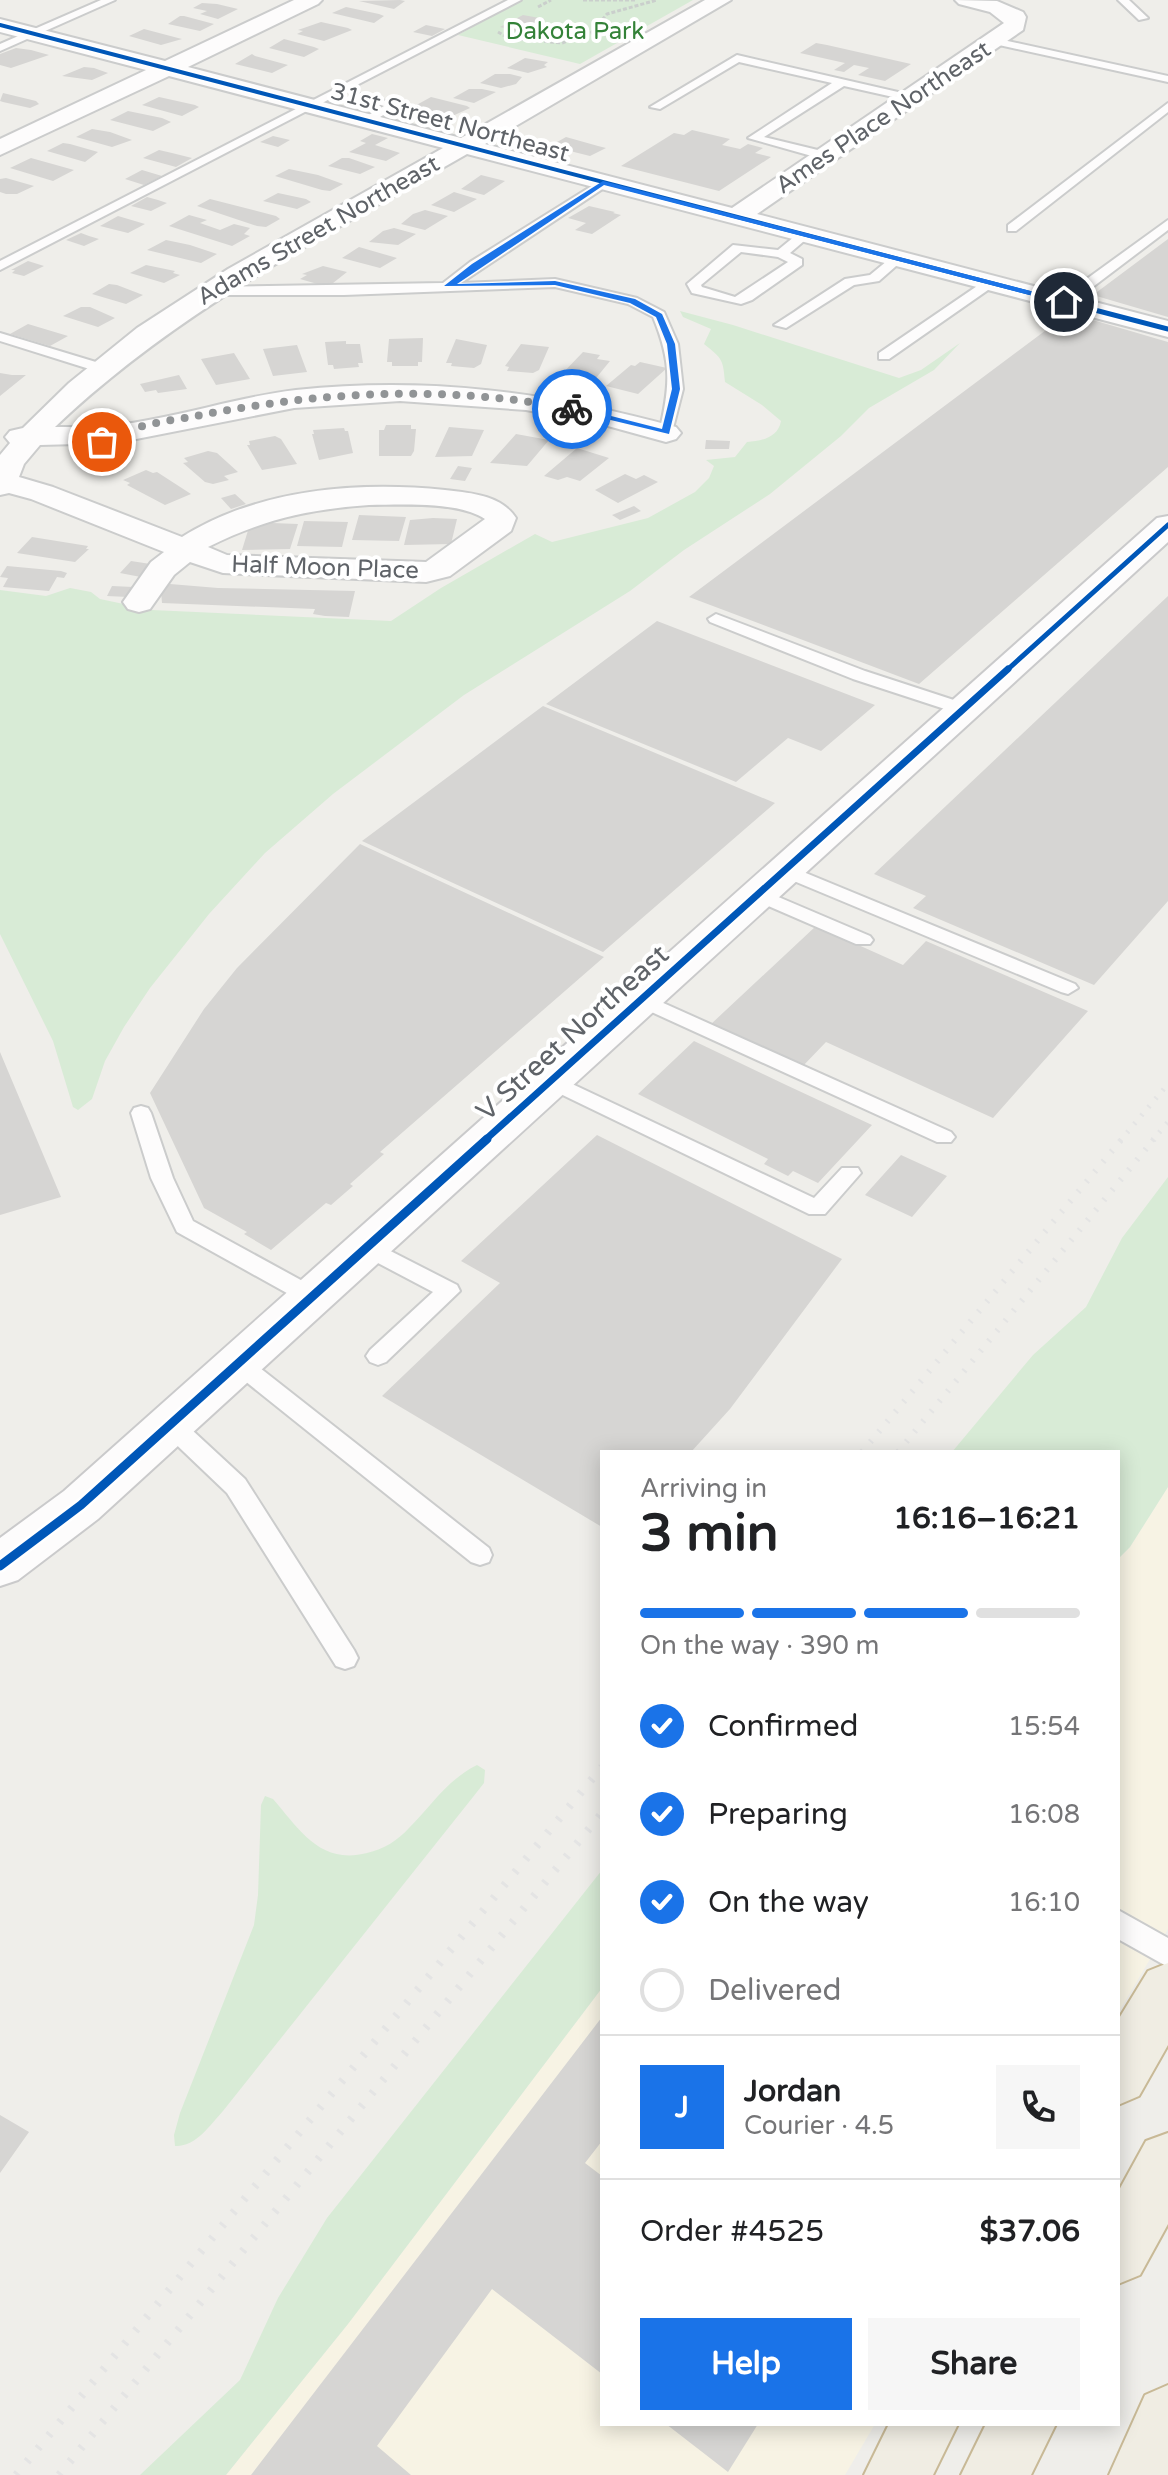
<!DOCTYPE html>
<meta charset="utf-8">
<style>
body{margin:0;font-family:"Varela Round",sans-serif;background:#f6f6f6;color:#202124;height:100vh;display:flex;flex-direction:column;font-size:30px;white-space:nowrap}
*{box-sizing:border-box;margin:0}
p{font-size:26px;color:#757577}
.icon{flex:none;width:44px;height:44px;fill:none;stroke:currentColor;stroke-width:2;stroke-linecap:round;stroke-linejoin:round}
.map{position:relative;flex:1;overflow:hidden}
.details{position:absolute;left:600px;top:1450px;width:520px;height:976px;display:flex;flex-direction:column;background:#fff;border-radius:0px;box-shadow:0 4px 20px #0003}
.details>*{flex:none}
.pin{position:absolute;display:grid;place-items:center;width:68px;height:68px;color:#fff;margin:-34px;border:4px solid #fff;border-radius:50%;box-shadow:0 2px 8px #0007}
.courier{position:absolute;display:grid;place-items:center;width:80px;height:80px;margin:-40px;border:6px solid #1a73e8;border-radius:50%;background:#fff;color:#222;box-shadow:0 2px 10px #0007}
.overview em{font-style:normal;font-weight:800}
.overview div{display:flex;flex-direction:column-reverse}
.overview{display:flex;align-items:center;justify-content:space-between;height:136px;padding:0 40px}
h1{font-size:52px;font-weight:800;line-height:60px}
.bar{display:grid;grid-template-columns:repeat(4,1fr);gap:12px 8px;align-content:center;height:96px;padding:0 40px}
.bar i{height:10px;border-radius:6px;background:#e0e0e0}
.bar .current{background:#1a73e8}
.bar p{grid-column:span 4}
.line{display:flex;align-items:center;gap:20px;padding:0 40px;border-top:2px solid #e0e0e0}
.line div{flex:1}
.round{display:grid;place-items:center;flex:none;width:84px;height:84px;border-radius:0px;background:#f6f6f6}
ol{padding:0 40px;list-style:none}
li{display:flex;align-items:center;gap:24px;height:88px}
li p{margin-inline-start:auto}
li .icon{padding:8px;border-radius:50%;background:#1a73e8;color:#fff;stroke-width:4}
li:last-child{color:#757577}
li i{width:44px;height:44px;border:4px solid #e0e0e0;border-radius:50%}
.primary-button{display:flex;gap:16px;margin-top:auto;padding:16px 40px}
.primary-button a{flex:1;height:92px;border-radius:0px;background:#1a73e8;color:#fff;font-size:32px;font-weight:800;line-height:92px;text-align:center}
.primary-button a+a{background:#f6f6f6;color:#202124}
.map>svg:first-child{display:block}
.commercial{fill:#f7f3e4}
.green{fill:#d8ebd6}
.building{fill:#d6d5d3}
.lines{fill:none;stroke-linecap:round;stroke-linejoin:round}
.lane-casing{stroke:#cbcccc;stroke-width:4}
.street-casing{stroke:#cbcccc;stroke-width:4}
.secondary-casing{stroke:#cacacb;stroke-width:4}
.highway-casing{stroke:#c8b996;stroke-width:4}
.path{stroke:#cacfcc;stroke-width:3;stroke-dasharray:4 2;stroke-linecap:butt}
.lane{fill:#fdfcfc;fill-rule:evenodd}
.street{fill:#fdfcfc;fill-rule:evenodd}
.secondary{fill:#fdfcfc;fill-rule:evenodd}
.highway{fill:#f0ede3;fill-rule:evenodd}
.rail-far2{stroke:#e4e4e4;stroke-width:5;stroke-dasharray:2 9;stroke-linecap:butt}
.rail-far1{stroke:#e4e4e4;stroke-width:6;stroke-dasharray:2 11;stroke-linecap:butt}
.rail{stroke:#e4e4e4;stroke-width:8;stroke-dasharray:3 14;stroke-linecap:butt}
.cycleway-far3-casing{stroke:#fff;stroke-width:7}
.cycleway-far2-casing{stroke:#fff;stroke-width:8}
.cycleway-far1-casing{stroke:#fff;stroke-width:11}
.cycleway-casing{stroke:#fff;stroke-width:14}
.cycleway-far3{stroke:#0057b8;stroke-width:4}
.cycleway-far2{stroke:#0057b8;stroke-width:5}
.cycleway-far1{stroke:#0057b8;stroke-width:7}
.cycleway{stroke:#0057b8;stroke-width:9}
.route{fill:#1a73e8}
.done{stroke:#919496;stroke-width:8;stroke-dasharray:0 14.4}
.labels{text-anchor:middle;stroke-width:8;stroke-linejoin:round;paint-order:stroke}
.far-park-label{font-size:24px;fill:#348238;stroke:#fff}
.far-street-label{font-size:24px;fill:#5f6368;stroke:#fff}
.street-label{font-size:28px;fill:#5f6368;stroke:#fff}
</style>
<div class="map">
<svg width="1168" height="2475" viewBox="0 0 1168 2475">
<rect width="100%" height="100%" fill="#efeeea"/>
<path class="commercial" d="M1168 1487V1929L1118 2013V1559L1130 1547Z
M602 1988V2424H875L845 2475H226L348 2324Z"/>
<path class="green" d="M522 0H693L580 64 458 35Z
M680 311 733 325 899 378 921 370 960 343 934 370 869 408 841 436 770 494 684 550 630 591 464 695 333 794 265 853 209 914 150 988 124 1027 105 1061 92 1099 78 1110 73 1107 53 1041 0 934V590L46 596 70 588 91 592 100 599 152 610 391 621 441 588 535 534 552 542 648 518 695 492 709 478 714 466 706 460 735 457 747 442C761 441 778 438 781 421L762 405 725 382C723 360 723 359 704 344L711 329 683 317Z
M1168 1177V1487L1130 1547 1118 1559V1452H952L1033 1355 1086 1307 1122 1238Z
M477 1765 485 1770 484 1783 473 1797 223 2111C210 2125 196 2147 175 2146L174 2135 180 2113 254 1925 258 1895 261 1805 265 1796 273 1799C300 1830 320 1865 367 1853 384 1849 397 1841 409 1828 432 1805 447 1780 477 1765Z
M602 1870V1988L348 2324 226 2475H140L240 2380 278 2298 327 2218Z"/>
<path class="building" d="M400 0 405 1 394 9 359 1Z
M202 3 217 4 238 9 218 19 200 14 207 11 193 8Z
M346 7 379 14 384 16 374 23 332 13Z
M523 15 545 19 521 32 500 27Z
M180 16H184L214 24 200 31 168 24Z
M321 22 348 28 352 30 324 41 297 34 303 31 298 30Z
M426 25 445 29 432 36 413 32Z
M144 29 178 38 182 39 161 45 129 36Z
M284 39 314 47 319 49 304 57 269 48Z
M816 43 827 45 911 64 885 81 858 75 869 68 854 65 844 72 834 70 845 63 800 53Z
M16 48 31 50 49 55 11 68 0 65V54Z
M252 54 255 56 288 65 272 73 235 64Z
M525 58 548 62 544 65 547 67 528 73 507 68Z
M84 67 94 68 108 73 92 80 62 76Z
M495 74H510L522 77 516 84 501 88 480 83Z
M469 89H482L496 92 474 103 453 98Z
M3 93 36 101 39 104 30 108 3 102 0 101Z
M159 97 195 105 199 107 182 116 142 105Z
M431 97 467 106 470 108 448 118 411 108Z
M128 111 162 118 171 122 153 131 110 120Z
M92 129 110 132 132 140 112 147 76 137Z
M692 130 730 139 722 145 740 149 748 144 763 148 755 153 771 157 719 191 621 166 674 133 684 135Z
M372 134 388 138 375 145 400 153 386 161 349 152 366 143 360 141Z
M273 136 290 140 278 147 260 142Z
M566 137 598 146 606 148 590 156 550 146Z
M63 143 70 144 98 152 85 162 47 151Z
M159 150 172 153 192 158 176 167 143 158Z
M31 158 74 170 53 181 10 168Z
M342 158H349L375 167 360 174 328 166Z
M289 169 318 175 343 184 330 191 322 190 275 176Z
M142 170 162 176 144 185 125 179Z
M481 175 505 181 484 195 461 189Z
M6 178 34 186 17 194H6L0 192V179Z
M454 192 477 199 454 212 431 205Z
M278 193 306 199 311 202 297 209 263 201Z
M147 197 158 200 167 203 151 211 131 206Z
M210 199 276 216 280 219 266 227 257 226 197 206Z
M589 206 615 212 613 213 621 215 592 234 575 230 586 223 568 218Z
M425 210 448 216 425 230 401 224 413 214Z
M189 215 207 220 200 223 220 230 234 224 250 228 244 234 250 236 232 246 169 226Z
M118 216 145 224 128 233 100 226Z
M394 228 416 234 398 245 369 242 383 231Z
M81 233 89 236 99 239 84 246 66 240Z
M1168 239V317L1093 295Z
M166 240 190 245 217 254 201 263 147 250Z
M359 247 397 258 380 268 342 258Z
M28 261 44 266 24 276 12 273 15 270H11Z
M146 265 175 271 173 273 180 275 164 283 130 273Z
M323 266 347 272 328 287 300 279 307 275 302 274Z
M109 284 117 285 143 295 126 304 92 294Z
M81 307H90L115 318 98 327 63 316Z
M1069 313 1168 342V467L919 684 689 597Z
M28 324 68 336 50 346 10 334Z
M423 338 422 362H418V366H392V362H387L389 339Z
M456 339 487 345 481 364 474 368 451 366 452 363H446Z
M346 341V344H360L363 363H358L359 367 334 369 333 365H328L325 342Z
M521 344 549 347 539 370 533 373 507 371 509 367 505 366Z
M297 345 307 372 273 376 263 349Z
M583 352 600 355 597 359 610 361 592 383 559 377Z
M234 353 250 379 216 385 201 359Z
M640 362 667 368 638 394 606 386 631 365 635 366Z
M0 373 12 375H26L0 396Z
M179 375 187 389 158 393 156 390 145 392 140 384Z
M386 425H411V429H416L414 451 411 456H379V430H384Z
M449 427 484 430 472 456 435 457Z
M344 428 345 431H348L353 453 319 460 312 434H314L313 430Z
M516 434 549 440 527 466 490 463Z
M275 436 281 439 297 464 262 470 247 445H250L249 441Z
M706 440 730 441 729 449H705Z
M577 448 609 458 580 481 567 477 558 480 544 476Z
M208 451 217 453 238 472 224 476 229 480 213 484 205 482 183 463 188 462 184 458Z
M458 466 472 468 465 481 450 479Z
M146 470 153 473 157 472 191 494 165 505 127 485 130 483 123 480Z
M625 474 636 479 644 475 658 482 618 503 595 490Z
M235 494 246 504 231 509 221 498Z
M634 506 641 511 620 520 612 515Z
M359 515 406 517 399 541 352 540Z
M433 518 457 519 451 544 404 545 410 520Z
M304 521 348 522 342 547 297 546Z
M250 524 272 523 298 524 290 549 242 550Z
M32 537 88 546 86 549H89L75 562 17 553Z
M131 561 157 565 146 578 120 573Z
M7 566 61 571 67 573 64 578 57 577 49 591 3 587 8 578 0 577Z
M170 584 218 588 355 591 349 617 325 616 313 614 315 609 162 603 161 591Z
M112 586 133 587 128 597 107 596Z
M1168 596V901L1094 985 913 908 926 896 874 874Z
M657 621 875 705 821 751 788 738 736 782 546 704Z
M543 706 775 803 603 952 362 841Z
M360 844 604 957 380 1152 384 1154 350 1184 353 1186 331 1205 326 1203 271 1250 244 1234 247 1232 204 1208 150 1093 204 1009 237 968Z
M816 926 903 965 926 941 1088 1011 993 1118 826 1042 801 1068 710 1025Z
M694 1041 784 1084 872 1125 818 1183 793 1171 788 1176 764 1164 768 1159 638 1094Z
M0 1052 61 1197 0 1215Z
M597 1135 842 1259 730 1409 691 1452H602V1527L382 1396 500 1283 461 1261Z
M901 1155 947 1176 912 1217 865 1195Z
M602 2017V2141L585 2163 602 2176V2374L492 2289 377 2446 411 2475H251Z
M0 2115 29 2132 0 2173Z
M666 2424H758L728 2472Z"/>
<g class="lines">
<defs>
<path id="lane" d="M101 0H115L0 51V44Z
M508 0H521L0 270V261Z
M1118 0H1129L1148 18 1139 20Z
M994 38 1168 76V82L990 43V39Z
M737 55 911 95 917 98 911 101 844 86 764 137 830 153V159L826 160 748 138 832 83 739 62 660 109 650 107Z
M356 93 400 105 370 123H362V119L384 106 356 97Z
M1168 103V112L1016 231H1008V225Z
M603 179 609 183 607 186 461 283 555 279 637 298 664 312 678 344 683 389 671 436 666 437 659 433C670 386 672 363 653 317L628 304 555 287 344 295H210L203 291 210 287 443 283 470 262Z
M1168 220V230L1069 305H1059V299Z
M800 232 811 235 790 253 802 259V265L752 300 741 304 692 293 687 284 733 245 778 250ZM741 252 778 257 788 262 735 297 702 287 701 285Z
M893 256 904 259 879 281 854 285 786 328 774 325 845 279 870 275Z
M986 280 998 283 889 359H879V353Z
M0 333 109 366 111 369 99 372 0 341Z
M716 614 865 671 969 705 972 709 963 714 957 713 853 679 710 622 708 619Z
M784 864 1075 984 1078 988 1068 994 1061 992 777 874 775 870 777 866Z
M757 888 870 936 873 940 870 944H856L750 898 748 894 750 890Z
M641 993 951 1132 955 1137 951 1142H937L634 1004 631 999 634 994Z
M551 1074 814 1198 842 1168H858L861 1173 825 1214H809L544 1086 541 1081Z
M141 1106 148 1108 151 1113 173 1178 193 1221 319 1290 322 1296 319 1302 311 1304 303 1302 177 1232 151 1178 131 1113 134 1108Z
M367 1239 457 1285 460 1291 386 1362 378 1365 370 1362 366 1356 370 1350 433 1292 359 1253 356 1247 359 1241Z
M238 1354 246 1357 489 1548 492 1555 489 1562 480 1565 471 1562 230 1369 226 1363 230 1357Z
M171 1416 179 1418 245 1479 354 1650 358 1658 354 1666 345 1669 336 1666 227 1493 163 1432 159 1425 163 1418Z
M1118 1910 1168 1938V1967L1118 1939Z"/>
<path id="street" d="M294 0H322L318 4 188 67 461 138 705 0H731L485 144 732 208 1004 23 990 12 959 4 955 0 997 1 1023 12 1026 17 1023 30 757 214 1168 321V337L467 154C323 237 177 311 55 427 75 427 96 428 116 425 177 418 236 397 296 390 429 376 548 392 676 427L681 433 676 439 666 442 597 423 526 410 400 401 294 408 116 443 40 445 24 464 19 477 53 487 182 537C258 489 357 481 445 490 471 493 501 495 516 518L511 531 450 576 426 582 223 573 190 562 174 575 150 609 139 612 128 609 123 602 151 562 164 552 31 499 9 493 0 495V455L10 443 5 437 10 431 23 428 69 383 137 328 228 269 443 148 169 76 0 155V139L146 70 0 32V19L165 61ZM369 505C401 505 458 501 485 519L426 562 227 555 208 547C261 520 310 509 369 505Z"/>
<path id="secondary" d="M1168 516V542L98 1519 18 1580 0 1586V1538L64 1491 1157 518Z"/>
<path id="highway" d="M1168 1963V2045L1139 2096 1118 2105V2020L1148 1971Z
M1168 2133V2224L1140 2275 1118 2284V2192L1146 2141Z
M1168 2385V2475H1109L1145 2395Z
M889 2424H958L933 2475H864Z
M986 2424H1056L1031 2475H961Z"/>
</defs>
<use href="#lane" class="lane-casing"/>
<use href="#street" class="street-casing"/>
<use href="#secondary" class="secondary-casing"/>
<use href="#highway" class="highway-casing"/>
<path class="path" d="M583 0H635
M538 7 551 0
M498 32 508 38 562 43 591 33 607 14 657 0"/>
<use href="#lane" class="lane"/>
<use href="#street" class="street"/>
<use href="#secondary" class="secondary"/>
<use href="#highway" class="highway"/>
<path class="rail-far2" d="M1120 1141 1168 1084
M1152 1141 1168 1122"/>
<path class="rail-far1" d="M862 1452 1122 1139
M898 1452 1154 1139"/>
<path class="rail" d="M16 2475 602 1767
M59 2475 602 1813"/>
<defs>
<path id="cycleway-far3" d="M0 25 1049 298"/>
<path id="cycleway-far2" d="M1041 296 1168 329
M1006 671 1168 525"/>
<path id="cycleway-far1" d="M484 1141 1008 669"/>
<path id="cycleway" d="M0 1566 81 1505 487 1139"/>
</defs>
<use href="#cycleway-far3" class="cycleway-far3-casing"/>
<use href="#cycleway-far2" class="cycleway-far2-casing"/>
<use href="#cycleway-far1" class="cycleway-far1-casing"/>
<use href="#cycleway" class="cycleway-casing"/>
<use href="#cycleway-far3" class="cycleway-far3"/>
<use href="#cycleway-far2" class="cycleway-far2"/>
<use href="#cycleway-far1" class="cycleway-far1"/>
<use href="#cycleway" class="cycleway"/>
</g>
<path class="route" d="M603 181 1066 300 1068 302 1061 303 604 185 457 284 555 281 635 299 662 314 675 344 680 389 669 434 569 410 572 406 662 429 672 389 667 344 656 317 630 303 555 285 444 286 472 264Z"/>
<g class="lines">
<path class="done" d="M102 442C130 425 169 421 201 415 326 391 448 385 572 409"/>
</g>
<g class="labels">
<g class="far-park-label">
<text x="575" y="39">Dakota Park</text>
</g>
<g class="far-street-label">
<text transform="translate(883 117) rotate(-34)" y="8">Ames Place Northeast</text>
<text transform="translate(450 122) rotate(15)" y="8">31st Street Northeast</text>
<text transform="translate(318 230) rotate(-30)" y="8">Adams Street Northeast</text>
<text transform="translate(325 567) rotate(2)" y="8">Half Moon Place</text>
</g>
<g class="street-label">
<text transform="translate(572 1032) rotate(-42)" y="10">V Street Northeast</text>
</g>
</g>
</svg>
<div class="pin" style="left:102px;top:442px;background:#ea580c"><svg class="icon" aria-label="bag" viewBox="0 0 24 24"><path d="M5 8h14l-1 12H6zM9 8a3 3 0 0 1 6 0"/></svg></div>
<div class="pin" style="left:1064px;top:302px;background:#1f2937"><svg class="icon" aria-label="home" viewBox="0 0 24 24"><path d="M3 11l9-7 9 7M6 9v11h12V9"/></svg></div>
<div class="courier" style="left:572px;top:409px"><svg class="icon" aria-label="bike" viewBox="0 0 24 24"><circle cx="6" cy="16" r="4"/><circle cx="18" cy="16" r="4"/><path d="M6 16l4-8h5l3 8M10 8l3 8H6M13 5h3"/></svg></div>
<section class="details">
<div class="overview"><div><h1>3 min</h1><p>Arriving in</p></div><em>16:16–16:21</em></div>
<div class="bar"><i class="current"></i><i class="current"></i><i class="current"></i><i></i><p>On the way · 390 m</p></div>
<ol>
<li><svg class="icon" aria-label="check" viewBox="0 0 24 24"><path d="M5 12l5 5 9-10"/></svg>Confirmed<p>15:54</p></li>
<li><svg class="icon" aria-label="check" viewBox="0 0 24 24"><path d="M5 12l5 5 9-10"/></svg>Preparing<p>16:08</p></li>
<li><svg class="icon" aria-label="check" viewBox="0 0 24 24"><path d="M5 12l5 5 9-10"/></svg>On the way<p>16:10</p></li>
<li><i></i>Delivered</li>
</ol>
<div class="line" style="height:144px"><b class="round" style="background:#1a73e8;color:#fff">J</b><div><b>Jordan</b><p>Courier · 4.5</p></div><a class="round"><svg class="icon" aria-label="phone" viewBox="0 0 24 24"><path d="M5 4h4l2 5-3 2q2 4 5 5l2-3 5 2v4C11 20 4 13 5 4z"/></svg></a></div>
<div class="line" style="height:104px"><div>Order #4525</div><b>$37.06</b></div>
<div class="primary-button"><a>Help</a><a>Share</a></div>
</section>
</div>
